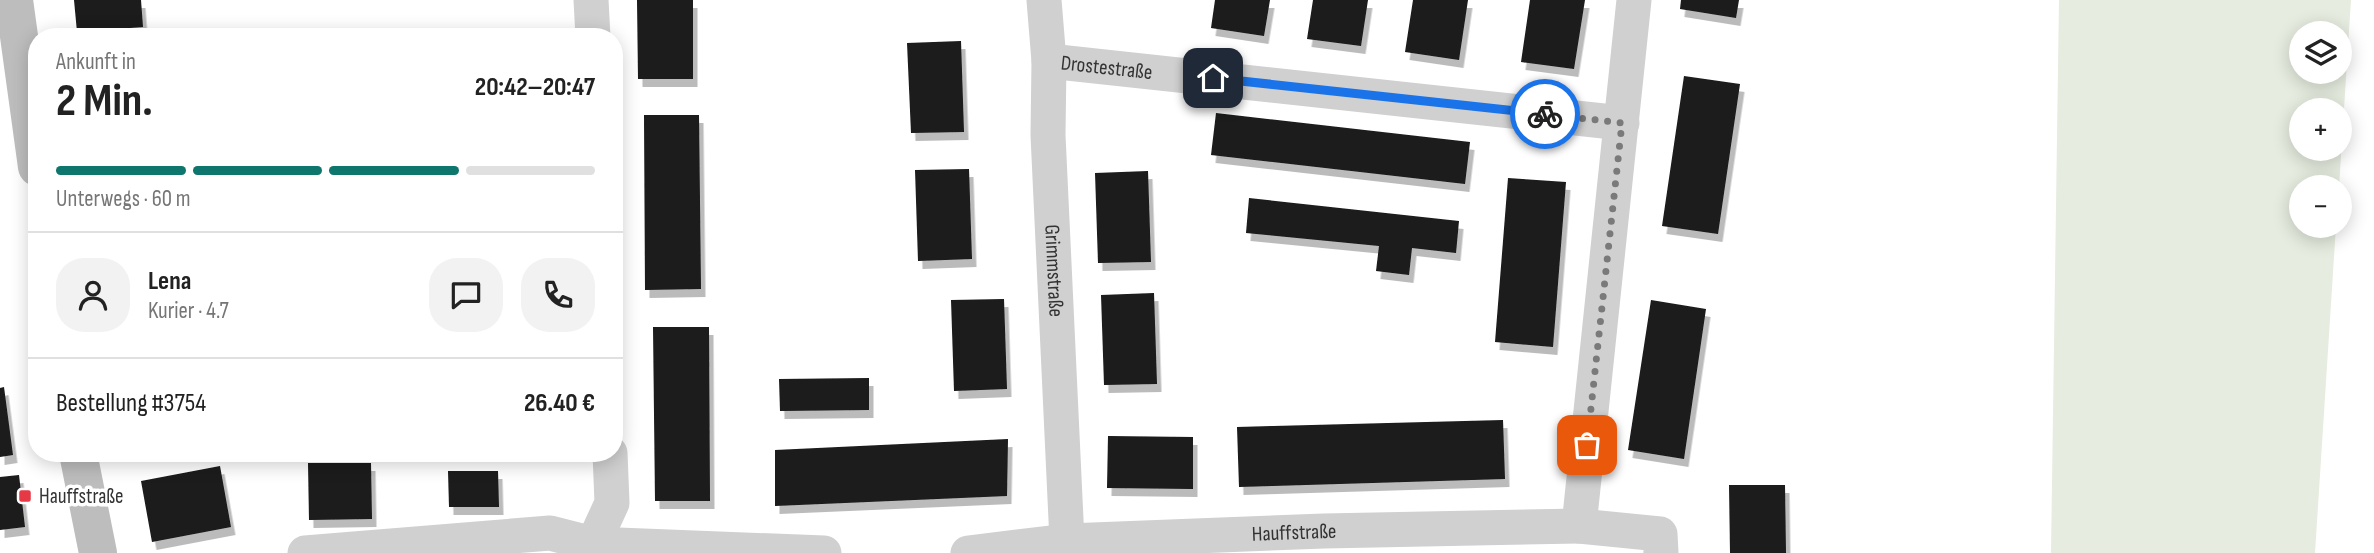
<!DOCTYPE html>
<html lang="de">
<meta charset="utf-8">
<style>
body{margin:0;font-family:"Sofia Sans Condensed",sans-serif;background:#f2f2f2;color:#222;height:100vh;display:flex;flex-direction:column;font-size:26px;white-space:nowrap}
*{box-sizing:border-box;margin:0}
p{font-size:23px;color:#767676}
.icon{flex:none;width:38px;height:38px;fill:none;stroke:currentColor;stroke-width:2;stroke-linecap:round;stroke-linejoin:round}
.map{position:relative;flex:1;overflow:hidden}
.sheet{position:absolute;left:28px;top:28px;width:595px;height:434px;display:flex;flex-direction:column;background:#fff;border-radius:28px;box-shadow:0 4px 18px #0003}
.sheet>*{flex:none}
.fabs{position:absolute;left:2289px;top:21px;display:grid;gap:14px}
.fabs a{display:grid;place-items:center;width:63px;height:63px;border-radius:50%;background:#fff;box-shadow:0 4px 18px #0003;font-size:35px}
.pin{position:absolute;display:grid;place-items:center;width:60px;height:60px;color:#fff;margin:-30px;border-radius:14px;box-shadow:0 4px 10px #0006}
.courier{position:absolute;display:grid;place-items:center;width:70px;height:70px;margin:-35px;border:5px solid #1a73e8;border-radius:50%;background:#fff;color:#222;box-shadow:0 2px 9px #0007}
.headline em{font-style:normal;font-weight:700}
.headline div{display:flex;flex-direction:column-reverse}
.headline{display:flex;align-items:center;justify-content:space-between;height:119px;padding:0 28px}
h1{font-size:46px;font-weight:700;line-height:52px}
.bar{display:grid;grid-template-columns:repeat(4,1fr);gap:10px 7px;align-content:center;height:84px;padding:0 28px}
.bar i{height:9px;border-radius:5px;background:#e0e0e0}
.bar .current{background:#0f766e}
.bar p{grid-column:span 4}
.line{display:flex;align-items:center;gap:18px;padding:0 28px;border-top:2px solid #e0e0e0}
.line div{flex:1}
.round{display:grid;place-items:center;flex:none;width:74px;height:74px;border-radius:28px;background:#f2f2f2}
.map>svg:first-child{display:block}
.green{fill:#e6ecdf;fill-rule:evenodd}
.building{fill:#1a1a1a;filter:url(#shadow)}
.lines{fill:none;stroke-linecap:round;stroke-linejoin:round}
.street{stroke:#d0d0d0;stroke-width:35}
.secondary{stroke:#bdbdbd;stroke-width:38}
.done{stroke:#7a7a7a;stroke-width:7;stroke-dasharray:0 12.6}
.route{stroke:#1a73e8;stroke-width:9}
.poi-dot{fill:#e63946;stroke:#fff;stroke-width:2.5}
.labels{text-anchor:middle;stroke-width:7;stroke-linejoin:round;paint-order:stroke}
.street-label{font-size:21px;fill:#333;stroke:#fff}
.poi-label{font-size:21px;fill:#333;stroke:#fff;text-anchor:start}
</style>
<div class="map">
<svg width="2374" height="553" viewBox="0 0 2374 553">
<defs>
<filter id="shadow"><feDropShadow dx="4.5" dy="8" stdDeviation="0" flood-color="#0004"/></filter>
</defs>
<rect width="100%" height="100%" fill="#fff"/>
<path class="green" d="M2059 0H2351L2339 187H2301V226H2336L2315 553H2051ZM2301 33H2340V72H2301ZM2301 110H2340V149H2301Z"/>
<path class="building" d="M74 0H141L143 27 77 32Z
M637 0H693V79H638Z
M1215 0H1270L1264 36 1211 28Z
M1313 0H1368L1361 46 1307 39Z
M1413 0H1468L1459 60 1405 52Z
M1530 0H1585L1574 69 1521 62Z
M1681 0H1739L1736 18 1680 9Z
M961 41 964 132 911 133 907 43Z
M1684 76 1740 84 1718 234 1662 226Z
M1216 113 1470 142 1465 184 1211 155Z
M644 115H699L701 289 645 290Z
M969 169 972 259 918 261 915 170Z
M1148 171 1151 262 1098 263 1095 173Z
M1508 178 1566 182 1553 347 1495 342Z
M1249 198 1459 221 1456 253 1412 248 1409 275 1376 271 1379 246 1246 233Z
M1154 293 1157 384 1104 385 1101 295Z
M1004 299 1007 389 954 391 951 300Z
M1651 300 1706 309 1684 459 1628 450Z
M653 327H709L710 501H655Z
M869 378V410L780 411 779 379Z
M4 387 13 455 0 457V388Z
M1503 420 1505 479 1239 487 1237 427Z
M1108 436 1193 437V489L1107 488Z
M1008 439 1007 496 775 506V450Z
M308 463H371L372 519 309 520Z
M220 466 231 527 152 542 141 481Z
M448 471H498L499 507H449Z
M19 475 25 527 0 530V477Z
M1729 485H1785L1786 553H1730Z"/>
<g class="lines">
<g class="street">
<path d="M591 0 593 37"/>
<path id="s1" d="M1044 0 1049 61 1048 135 1067 541"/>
<path d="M1634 0 1579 526 1660 534 1661 553"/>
<path id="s2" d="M1049 61 1622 123"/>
<path d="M305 553 550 533 593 544 824 553"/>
<path d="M589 553 612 503 610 453"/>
<path id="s3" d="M968 553 1067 541 1324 531 1579 526"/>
</g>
<path class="secondary" d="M14 0 37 167
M78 453 98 553"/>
</g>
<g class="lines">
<path class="done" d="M1545 114 1622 123 1587 445"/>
<path class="route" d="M1213 78 1545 114"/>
</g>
<rect class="poi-dot" x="18" y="489" width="14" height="14" rx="3.5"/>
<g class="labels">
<g class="street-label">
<text dy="7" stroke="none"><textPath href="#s2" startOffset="58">Drostestraße</textPath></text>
<text dy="7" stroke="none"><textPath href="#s1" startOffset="271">Grimmstraße</textPath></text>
<text dy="7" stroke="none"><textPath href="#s3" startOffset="327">Hauffstraße</textPath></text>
</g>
<g class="poi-label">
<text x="39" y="503">Hauffstraße</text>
</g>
</g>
</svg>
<div class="fabs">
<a><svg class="icon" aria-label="layers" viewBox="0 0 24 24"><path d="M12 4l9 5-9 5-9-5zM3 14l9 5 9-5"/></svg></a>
<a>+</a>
<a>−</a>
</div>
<div class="pin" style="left:1587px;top:445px;background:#ea580c"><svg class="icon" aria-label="bag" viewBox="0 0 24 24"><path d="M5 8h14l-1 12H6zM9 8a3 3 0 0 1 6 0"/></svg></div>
<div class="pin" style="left:1213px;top:78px;background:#1f2937"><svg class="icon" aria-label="home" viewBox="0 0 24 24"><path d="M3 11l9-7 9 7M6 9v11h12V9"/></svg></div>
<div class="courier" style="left:1545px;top:114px"><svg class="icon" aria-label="bike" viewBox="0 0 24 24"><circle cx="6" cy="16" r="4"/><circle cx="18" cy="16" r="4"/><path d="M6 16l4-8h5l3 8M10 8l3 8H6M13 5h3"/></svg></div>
<section class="sheet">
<div class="headline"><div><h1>2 Min.</h1><p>Ankunft in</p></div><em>20:42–20:47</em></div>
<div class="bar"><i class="current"></i><i class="current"></i><i class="current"></i><i></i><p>Unterwegs · 60 m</p></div>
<div class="line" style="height:126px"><a class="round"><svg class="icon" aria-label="person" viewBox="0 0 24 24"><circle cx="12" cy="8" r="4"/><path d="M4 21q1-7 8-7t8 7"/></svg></a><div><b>Lena</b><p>Kurier · 4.7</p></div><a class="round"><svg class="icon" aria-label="chat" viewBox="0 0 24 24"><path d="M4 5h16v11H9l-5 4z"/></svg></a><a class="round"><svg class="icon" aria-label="phone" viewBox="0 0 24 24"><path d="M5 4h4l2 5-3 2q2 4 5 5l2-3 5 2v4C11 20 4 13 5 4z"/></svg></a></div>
<div class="line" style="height:91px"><div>Bestellung #3754</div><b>26.40 €</b></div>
</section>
</div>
